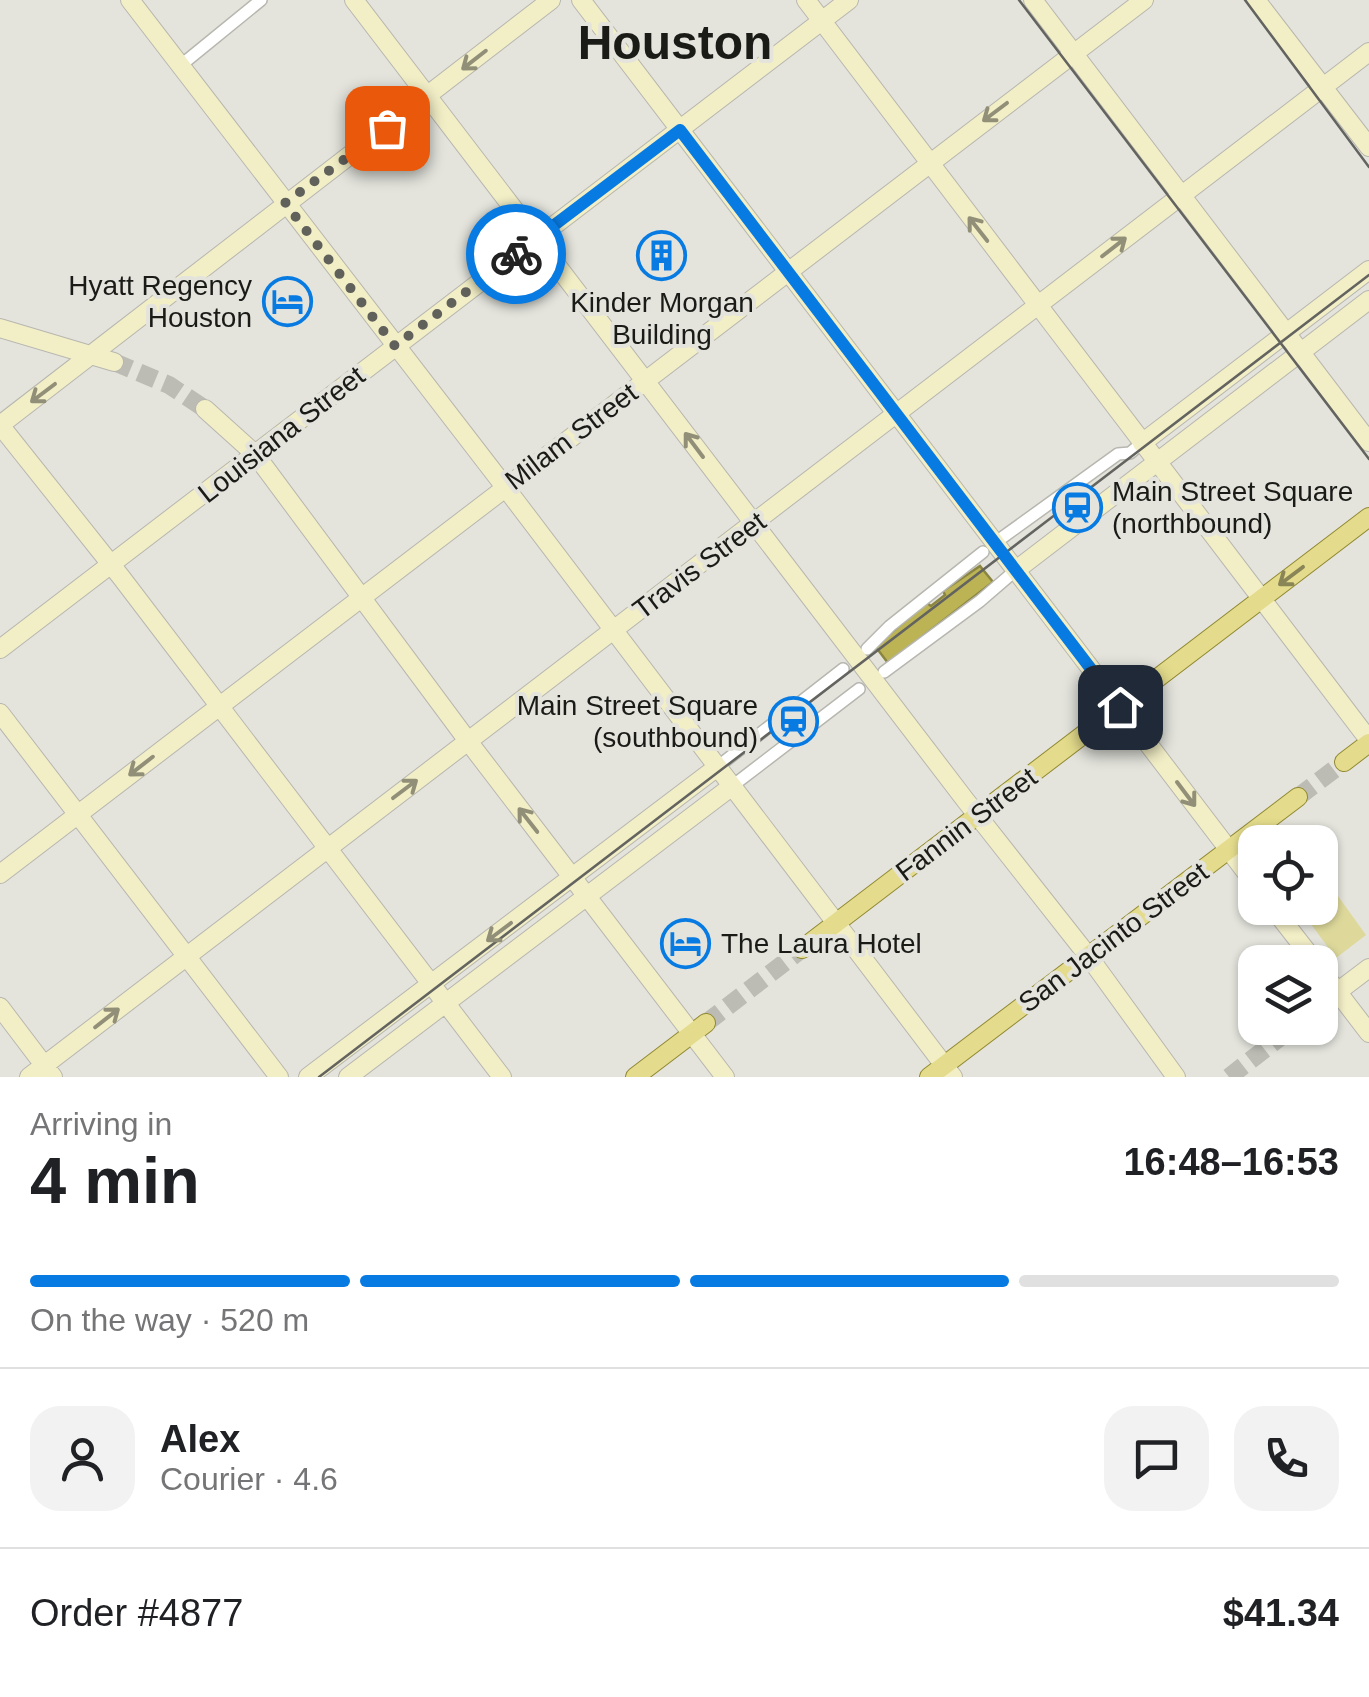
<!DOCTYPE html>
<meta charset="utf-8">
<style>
body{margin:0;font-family:Helvetica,sans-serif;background:#f2f2f2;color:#202124;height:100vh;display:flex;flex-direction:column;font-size:38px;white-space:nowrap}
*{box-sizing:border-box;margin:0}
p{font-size:32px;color:#757577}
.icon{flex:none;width:55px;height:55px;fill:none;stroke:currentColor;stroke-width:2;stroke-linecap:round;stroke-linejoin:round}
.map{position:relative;height:1077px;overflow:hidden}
.panel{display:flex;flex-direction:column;background:#fff;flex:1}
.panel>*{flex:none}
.buttons{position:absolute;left:1238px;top:825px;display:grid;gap:20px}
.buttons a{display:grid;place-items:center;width:100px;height:100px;border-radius:20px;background:#fff;box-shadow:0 2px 8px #0004;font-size:50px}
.pin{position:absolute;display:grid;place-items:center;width:85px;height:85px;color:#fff;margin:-42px;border-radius:20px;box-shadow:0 5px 15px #0006}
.courier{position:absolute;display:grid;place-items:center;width:100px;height:100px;margin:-50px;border:8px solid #087be2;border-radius:50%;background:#fff;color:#222;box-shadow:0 2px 12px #0007}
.summary em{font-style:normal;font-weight:700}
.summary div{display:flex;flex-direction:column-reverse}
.summary{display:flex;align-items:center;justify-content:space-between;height:170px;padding:0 30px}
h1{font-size:65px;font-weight:700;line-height:75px}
.bar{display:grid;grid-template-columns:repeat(4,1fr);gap:15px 10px;align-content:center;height:120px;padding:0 30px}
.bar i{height:12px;border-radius:8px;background:#e0e0e0}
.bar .selected{background:#087be2}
.bar p{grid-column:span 4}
.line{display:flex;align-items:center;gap:25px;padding:0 30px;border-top:2px solid #e0e0e0}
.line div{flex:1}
.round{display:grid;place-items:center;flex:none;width:105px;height:105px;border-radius:30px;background:#f2f2f2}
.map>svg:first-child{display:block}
.green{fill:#ded99b}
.water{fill:#bcb354;stroke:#8b8542;stroke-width:2.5}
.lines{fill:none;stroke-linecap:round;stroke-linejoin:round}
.secondary-tunnel{stroke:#bcbcb5;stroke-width:18;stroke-dasharray:18 9;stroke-linecap:butt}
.primary-tunnel{stroke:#bcbcb5;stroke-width:18;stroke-dasharray:18 9;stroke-linecap:butt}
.street-casing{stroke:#b7b7b0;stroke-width:14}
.secondary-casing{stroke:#b7b7b0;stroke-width:20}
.primary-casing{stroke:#928932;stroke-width:20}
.street{stroke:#fff;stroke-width:11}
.secondary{stroke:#f2eec6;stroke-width:18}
.primary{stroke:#e4dc8c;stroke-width:18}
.tram{stroke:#63635f;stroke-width:2.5}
.oneway{stroke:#918f77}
.oneway2{stroke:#898557}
.done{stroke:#61615c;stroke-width:10;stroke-dasharray:0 18}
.route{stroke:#087be2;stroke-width:12}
.labels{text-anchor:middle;stroke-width:8;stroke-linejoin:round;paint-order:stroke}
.poi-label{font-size:28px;fill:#1a1a17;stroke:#e4e4dd;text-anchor:end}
.street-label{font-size:28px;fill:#1a1a17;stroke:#e4e4dd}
.town-label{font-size:48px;font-weight:bold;fill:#1a1a17;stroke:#e4e4dd}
</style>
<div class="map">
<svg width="1369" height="1077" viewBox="0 0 1369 1077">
<rect width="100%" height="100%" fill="#e4e4dd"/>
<path class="green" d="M1320 871 1366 935 1336 958 1299 908H1320Z"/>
<path class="water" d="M980 566 993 582 888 663 875 646 927 603 931 606 945 595 943 591Z"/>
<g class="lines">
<path class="secondary-tunnel" d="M114 362 169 385 205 409
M1229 1077 1292 1028"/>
<path class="primary-tunnel" d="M1298 797 1344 762
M706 1023 802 949"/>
<defs>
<path id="street" d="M180 66 261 0
M1003 537 1118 454 1130 453 1142 443
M867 649 890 626 983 552
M884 672 980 601 1016 570
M716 768 843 669
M731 787 859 689"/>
<path id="secondary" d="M130 0 505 487 953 1077
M354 0 966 801 1089 957 1176 1077
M581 0 1255 884
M806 0 1369 740
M1033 0 1369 442
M1256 0 1369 147
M0 328 114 362
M205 409 255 454 468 741 725 1077
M0 425 121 577 502 1077
M0 425 551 0
M1142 443 1369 270
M1016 570 1369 300
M0 649 849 0
M0 713 279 1077
M0 874 1144 0
M1273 908 1315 962
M1320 969 1369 1033
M1320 1005 1369 968
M0 1007 53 1077
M29 1077 1369 52
M308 1077 716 768
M348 1077 731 787"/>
<path id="primary" d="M1344 762 1369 743
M802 949 1369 517
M635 1077 706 1023
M929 1077 1298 797"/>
</defs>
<use href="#street" class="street-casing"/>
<use href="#secondary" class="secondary-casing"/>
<use href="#primary" class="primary-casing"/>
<use href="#street" class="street"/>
<use href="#secondary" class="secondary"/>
<use href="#primary" class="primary"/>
<path class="tram" d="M1019 0 1369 459
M1245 0 1369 167
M319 1077 1369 275"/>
</g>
<defs><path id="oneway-shaft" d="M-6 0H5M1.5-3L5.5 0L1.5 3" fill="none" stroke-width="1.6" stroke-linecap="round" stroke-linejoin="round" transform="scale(2.5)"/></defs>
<g class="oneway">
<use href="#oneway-shaft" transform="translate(474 60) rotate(142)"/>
<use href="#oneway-shaft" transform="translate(995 112) rotate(143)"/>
<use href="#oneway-shaft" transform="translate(978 229) rotate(-128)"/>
<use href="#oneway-shaft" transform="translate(1114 247) rotate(-38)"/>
<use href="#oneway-shaft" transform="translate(43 393) rotate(143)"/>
<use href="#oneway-shaft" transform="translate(694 445) rotate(-127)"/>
<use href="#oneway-shaft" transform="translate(141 766) rotate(142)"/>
<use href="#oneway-shaft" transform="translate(405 789) rotate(-37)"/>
<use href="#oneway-shaft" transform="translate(1186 794) rotate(53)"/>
<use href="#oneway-shaft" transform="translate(528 820) rotate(-128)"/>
<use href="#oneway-shaft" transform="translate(499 932) rotate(143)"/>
<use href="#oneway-shaft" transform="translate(107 1018) rotate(-38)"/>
</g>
<use class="oneway2" href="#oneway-shaft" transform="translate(1291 576) rotate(143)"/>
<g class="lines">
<path class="done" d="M387 128 285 203 395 346 516 254"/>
<path class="route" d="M516 254 680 130 1120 707"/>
</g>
<defs>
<symbol id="building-ring" viewBox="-11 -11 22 22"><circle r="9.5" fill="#e4e4dd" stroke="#087be2" stroke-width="1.5"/><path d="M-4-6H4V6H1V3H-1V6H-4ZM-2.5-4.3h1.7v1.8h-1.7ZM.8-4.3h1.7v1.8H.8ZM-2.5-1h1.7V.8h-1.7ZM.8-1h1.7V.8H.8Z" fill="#087be2"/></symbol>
<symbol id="hotel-ring" viewBox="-11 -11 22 22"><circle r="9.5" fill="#e4e4dd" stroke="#087be2" stroke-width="1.5"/><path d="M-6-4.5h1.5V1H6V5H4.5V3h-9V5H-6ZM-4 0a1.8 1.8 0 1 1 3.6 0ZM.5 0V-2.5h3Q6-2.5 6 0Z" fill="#087be2"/></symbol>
<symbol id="station-ring" viewBox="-11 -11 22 22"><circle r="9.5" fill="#e4e4dd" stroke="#087be2" stroke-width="1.5"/><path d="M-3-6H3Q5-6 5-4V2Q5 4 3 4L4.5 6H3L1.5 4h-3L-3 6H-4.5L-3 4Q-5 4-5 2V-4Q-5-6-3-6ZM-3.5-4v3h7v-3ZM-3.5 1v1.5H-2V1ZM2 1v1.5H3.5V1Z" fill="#087be2"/></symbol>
</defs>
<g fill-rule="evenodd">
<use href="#building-ring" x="634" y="228" width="55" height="55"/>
<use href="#hotel-ring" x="260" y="274" width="55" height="55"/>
<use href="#station-ring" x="1050" y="480" width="55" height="55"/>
<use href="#station-ring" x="766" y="694" width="55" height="55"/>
<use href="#hotel-ring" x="658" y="916" width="55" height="55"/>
</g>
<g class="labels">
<g class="poi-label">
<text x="252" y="295">Hyatt Regency<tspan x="252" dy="32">Houston</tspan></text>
<text x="662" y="312" text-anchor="middle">Kinder Morgan<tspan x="662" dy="32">Building</tspan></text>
<text x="1112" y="501" text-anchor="start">Main Street Square<tspan x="1112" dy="32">(northbound)</tspan></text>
<text x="758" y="715">Main Street Square<tspan x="758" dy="32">(southbound)</tspan></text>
<text x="721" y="953" text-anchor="start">The Laura Hotel</text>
</g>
<g class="street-label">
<text transform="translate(281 434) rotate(-38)" y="10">Louisiana Street</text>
<text transform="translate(571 436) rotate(-37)" y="10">Milam Street</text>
<text transform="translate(699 565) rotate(-37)" y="10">Travis Street</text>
<text transform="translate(966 824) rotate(-37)" y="10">Fannin Street</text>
<text transform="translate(1113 937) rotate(-37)" y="10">San Jacinto Street</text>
</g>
<g class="town-label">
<text x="675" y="59">Houston</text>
</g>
</g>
</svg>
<div class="buttons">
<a><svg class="icon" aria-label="locate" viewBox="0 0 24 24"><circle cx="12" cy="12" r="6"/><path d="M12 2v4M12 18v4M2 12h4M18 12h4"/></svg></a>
<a><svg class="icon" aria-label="layers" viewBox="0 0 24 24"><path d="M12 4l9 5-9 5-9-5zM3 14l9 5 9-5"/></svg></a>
</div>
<div class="pin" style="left:387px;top:128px;background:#ea580c"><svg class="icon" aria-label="bag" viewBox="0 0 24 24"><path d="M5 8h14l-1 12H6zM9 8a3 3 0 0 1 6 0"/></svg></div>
<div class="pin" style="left:1120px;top:707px;background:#1f2937"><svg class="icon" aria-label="home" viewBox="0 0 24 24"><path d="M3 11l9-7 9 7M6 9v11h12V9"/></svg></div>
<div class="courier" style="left:516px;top:254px"><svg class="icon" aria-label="bike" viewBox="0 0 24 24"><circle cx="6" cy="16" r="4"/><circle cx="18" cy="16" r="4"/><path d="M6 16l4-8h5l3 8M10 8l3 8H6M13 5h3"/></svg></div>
</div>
<section class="panel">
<div class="summary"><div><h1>4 min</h1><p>Arriving in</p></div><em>16:48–16:53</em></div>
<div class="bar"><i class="selected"></i><i class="selected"></i><i class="selected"></i><i></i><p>On the way · 520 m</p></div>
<div class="line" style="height:180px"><a class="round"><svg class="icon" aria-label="person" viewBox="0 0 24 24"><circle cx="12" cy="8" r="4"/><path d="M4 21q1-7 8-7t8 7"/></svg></a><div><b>Alex</b><p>Courier · 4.6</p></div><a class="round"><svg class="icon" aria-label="chat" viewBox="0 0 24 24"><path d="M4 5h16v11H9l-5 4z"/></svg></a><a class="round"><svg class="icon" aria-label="phone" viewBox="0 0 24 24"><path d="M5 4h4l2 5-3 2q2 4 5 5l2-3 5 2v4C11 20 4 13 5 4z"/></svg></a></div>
<div class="line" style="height:130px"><div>Order #4877</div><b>$41.34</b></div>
</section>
